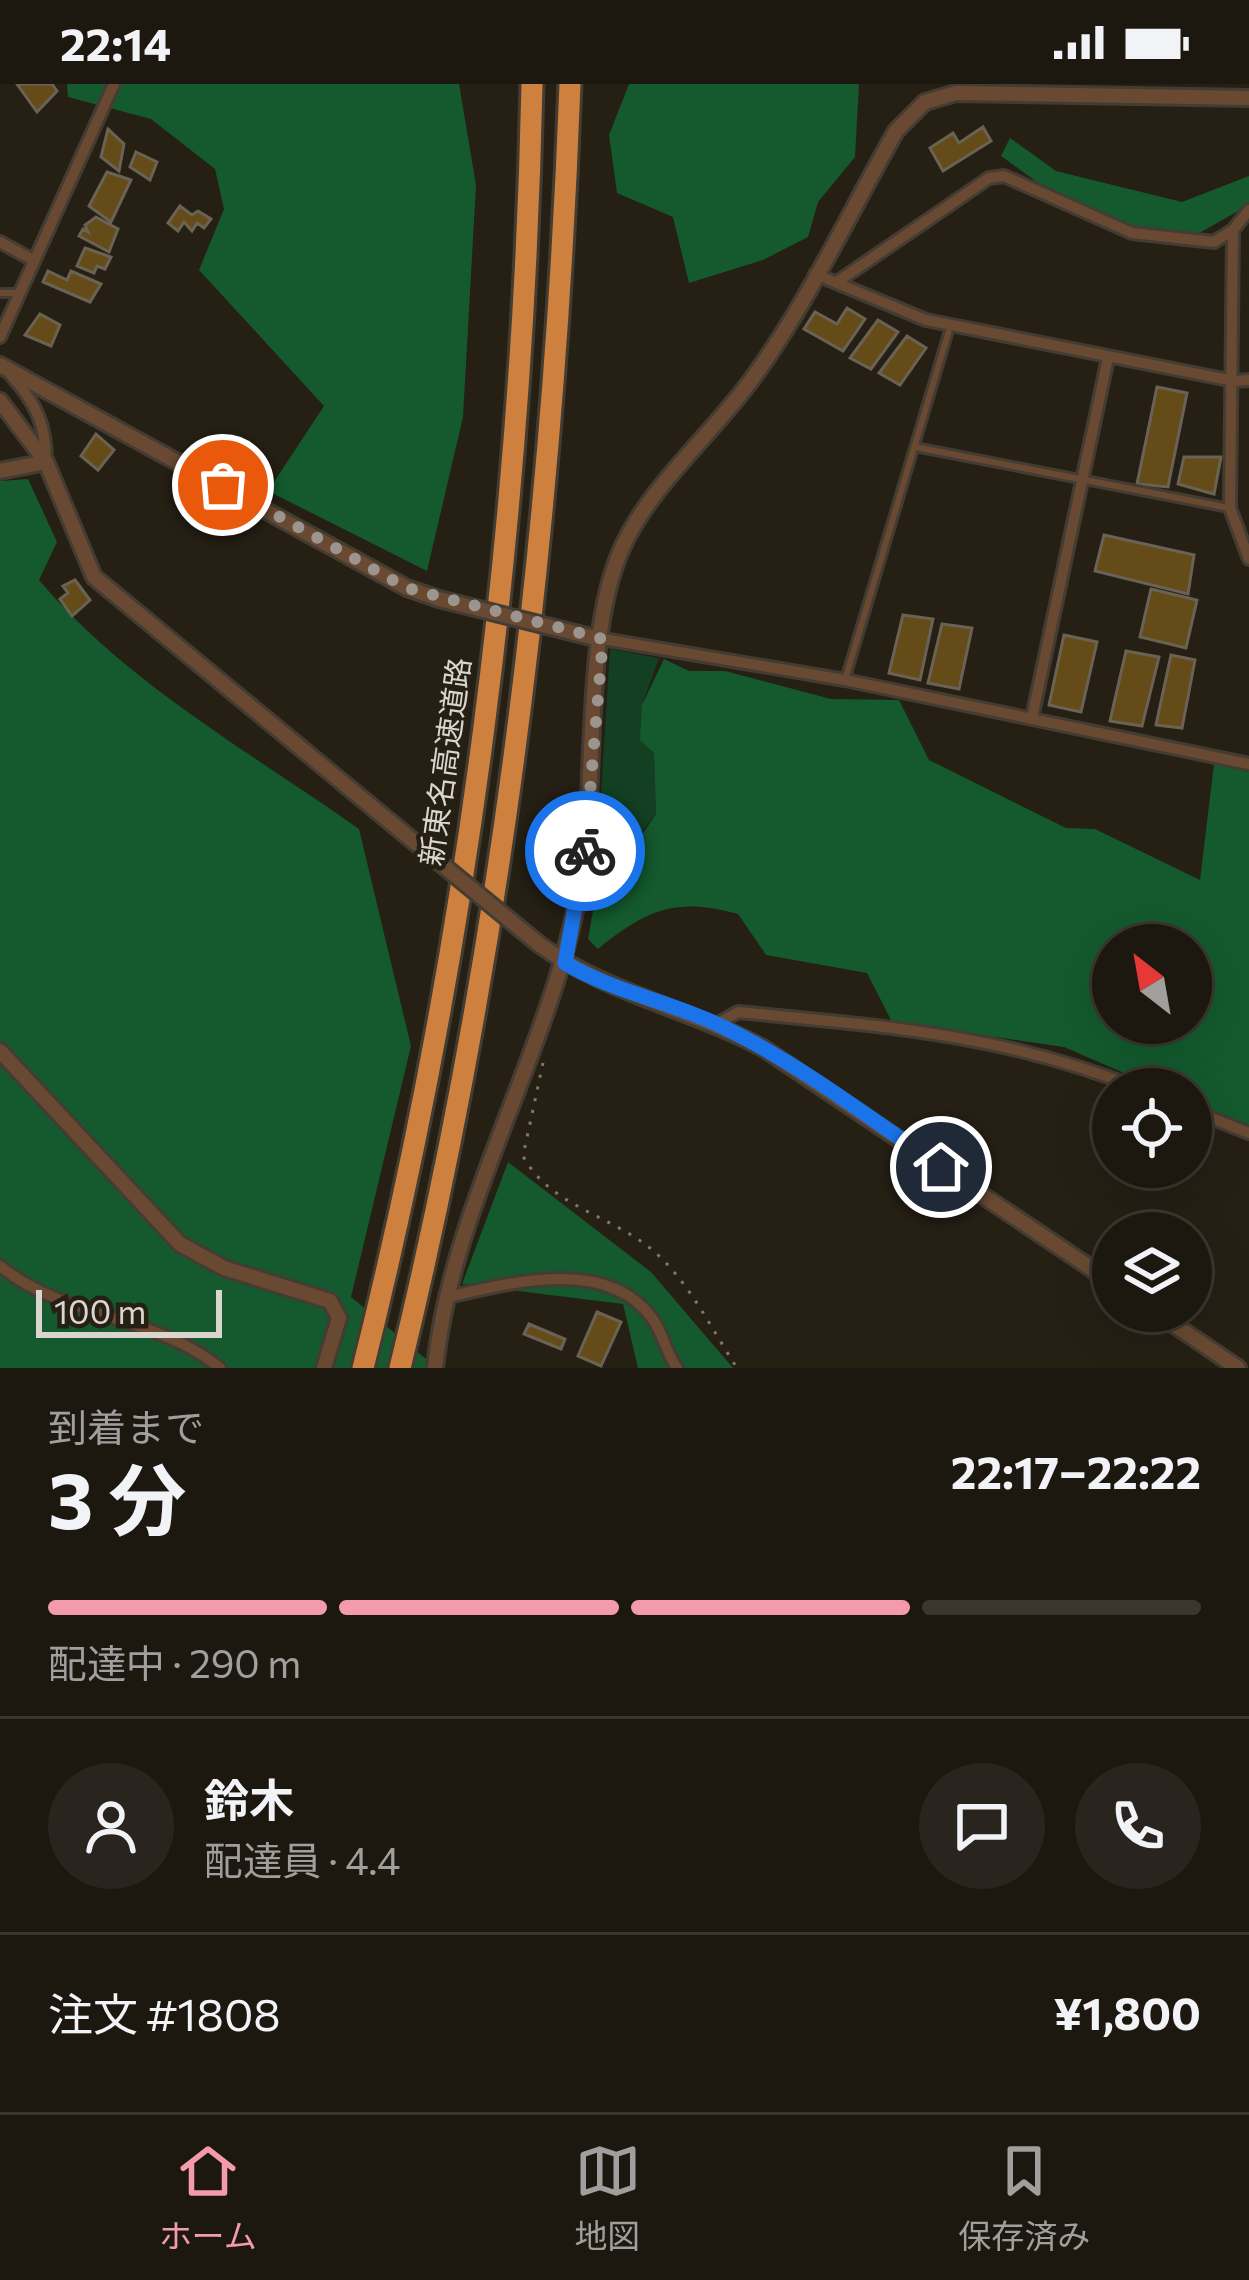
<!DOCTYPE html>
<html lang="ja">
<meta charset="utf-8">
<style>
body{margin:0;font-family:Commissioner,"Noto Sans JP",sans-serif;background:#29241d;color:#f1f3f6;height:100vh;display:flex;flex-direction:column;font-size:45px;white-space:nowrap}
*{box-sizing:border-box;margin:0}
p{font-size:39px;color:#a09f9e}
.icon{flex:none;width:66px;height:66px;fill:none;stroke:currentColor;stroke-width:2;stroke-linecap:round;stroke-linejoin:round}
.map{position:relative;height:1284px;overflow:hidden}
.side{display:flex;flex-direction:column;background:#1c170f;flex:1}
.side>*{flex:none}
.needle{width:78px;rotate:329deg}
.buttons{position:absolute;left:1092px;top:840px;display:grid;gap:24px}
.buttons a{display:grid;place-items:center;width:120px;height:120px;border-radius:50%;background:#1c170f;box-shadow:0 12px 48px #0002,0 0 0 3px #3a362f;font-size:60px}
.scale{position:absolute;left:36px;bottom:30px;width:186px;box-sizing:border-box;padding-left:12px;border:6px solid #dad5ce;border-top:0;font-size:33px;line-height:42px;white-space:nowrap;color:#dad5ce;-webkit-text-stroke:9px #251f14;paint-order:stroke}
.pin{position:absolute;display:grid;place-items:center;width:102px;height:102px;color:#fff;margin:-51px;border:6px solid #fff;border-radius:50%;box-shadow:0 3px 12px #0007}
.courier{position:absolute;display:grid;place-items:center;width:120px;height:120px;margin:-60px;border:9px solid #1a73e8;border-radius:50%;background:#fff;color:#222;box-shadow:0 3px 15px #0007}
.headline em{font-style:normal;font-weight:700}
.headline div{display:flex;flex-direction:column-reverse}
.headline{display:flex;align-items:center;justify-content:space-between;height:204px;padding:0 48px}
h1{font-size:78px;font-weight:700;line-height:90px}
.bar{display:grid;grid-template-columns:repeat(4,1fr);gap:18px 12px;align-content:center;height:144px;padding:0 48px}
.bar i{height:15px;border-radius:9px;background:#3a362f}
.bar .selected{background:#f39aab}
.bar p{grid-column:span 4}
.line{display:flex;align-items:center;gap:30px;padding:0 48px;border-top:3px solid #3a362f}
.line div{flex:1}
.round{display:grid;place-items:center;flex:none;width:126px;height:126px;border-radius:63px;background:#29241d}
.status{display:flex;justify-content:space-between;align-items:center;height:84px;padding:0 60px;background:#1c170f;direction:ltr}
.status svg{height:33px;fill:currentColor}
.dock{display:flex;justify-content:space-around;align-items:center;height:168px;border-top:3px solid #3a362f;background:#1c170f;font-size:33px;color:#a09f9e}
.dock a{display:grid;justify-items:center;gap:6px}
.dock .selected{color:#f39aab}
.map>svg:first-child{display:block}
.green{fill:#134022}
.forest{fill:#145a2e;fill-rule:evenodd}
.building{fill:#644b18;stroke:#6a6255;stroke-width:3}
.lines{fill:none;stroke-linecap:round;stroke-linejoin:round}
.service-casing{stroke:#423c32;stroke-width:12}
.minor-casing{stroke:#423c32;stroke-width:16}
.tertiary-casing{stroke:#423c32;stroke-width:20}
.motorway-casing{stroke:#423c32;stroke-width:27}
.path{stroke:#7e786f;stroke-width:3;stroke-dasharray:3 9;stroke-linecap:butt}
.service{stroke:#694931;stroke-width:6}
.minor{stroke:#694931;stroke-width:10}
.tertiary{stroke:#694931;stroke-width:14}
.motorway{stroke:#ce803f;stroke-width:21}
.tertiary-bridge-casing{stroke:#423c32;stroke-width:20;stroke-linecap:butt}
.tertiary-bridge{stroke:#694931;stroke-width:14}
.done{stroke:#9b958d;stroke-width:12;stroke-dasharray:0 21.6}
.route{stroke:#1a73e8;stroke-width:15}
.labels{text-anchor:middle;stroke-width:9;stroke-linejoin:round;paint-order:stroke}
.street-label{font-size:30px;fill:#dad5ce;stroke:#251f14}
</style>
<div class="status"><b>22:14</b><svg viewBox="0 0 49 12"><path d="M0 12V9h3v3zM5 12V6h3v6zM10 12V3h3v9zM15 12V0h3v12zM26 1h20v11H26zM47 4h2v5h-2z"/></svg></div>
<div class="map">
<svg width="1249" height="1284" viewBox="0 0 1249 1284">
<rect width="100%" height="100%" fill="#251f14"/>
<path class="green" d="M610 565 659 574 642 621 654 669 656 730 595 806Z"/>
<path class="forest" d="M67 0H459L476 101 463 333 427 487 268 407 324 322 199 186 224 125 215 85 151 35 68 13Z
M629 0H859L855 73 818 118 808 153 763 176 689 199 673 133 617 109 609 51Z
M1010 54 1056 87 1182 118 1249 92V121L1176 162 1037 98 1001 72Z
M28 395 57 458 39 496C126 599 249 667 359 745L411 962 351 1213 437 1284H0V397Z
M664 575 689 587H725L831 615 899 616 929 676 1066 744 1095 745 1200 796 1214 680 1249 688V1043L1191 1018V1005H1161L1064 963 892 938 867 889 766 871 738 830C676 813 647 825 598 865L588 855 594 821 656 730 654 669 640 656 642 621ZM1113 861H1191V939H1113Z
M508 1078 651 1188 733 1284H638L623 1220 462 1200Z"/>
<path class="building" d="M17 0H52L57 7 37 28Z
M983 43 991 57 943 87 930 64 953 49 959 59Z
M108 45 124 60 119 87 101 73Z
M136 68 157 78 150 96 130 83Z
M107 88 131 96 111 138 89 122Z
M180 122 192 131 198 127 211 135 204 144 197 139 192 147 184 138 178 147 168 139Z
M96 133 118 145 109 168 79 152 83 145 88 148 85 141Z
M85 164 111 173 105 185 97 182 94 189 77 182Z
M48 187 67 196 71 187 101 200 90 218 43 198Z
M847 224 865 235 843 267 804 245 815 228 837 240Z
M40 230 60 241 51 262 25 251Z
M878 236 898 248 871 285 850 274Z
M907 252 926 264 900 301 879 289Z
M1157 303 1187 309 1168 403 1137 400Z
M96 350 114 366 98 386 81 372Z
M1184 373H1221L1214 410 1178 400Z
M1104 451 1194 471 1188 510 1095 487Z
M75 496 90 516 72 532 60 515 68 509 63 502Z
M1151 505 1197 516 1186 564 1140 553Z
M903 531 933 535 920 596 889 589Z
M942 540 972 544 959 605 928 599Z
M1064 551 1097 558 1081 628 1049 621Z
M1126 567 1159 573 1142 642 1110 637Z
M1171 571 1195 576 1182 644 1156 641Z
M597 1228 621 1238 601 1282 578 1272Z
M529 1240 565 1255 561 1265 524 1250Z"/>
<g class="lines">
<defs>
<path id="service" d="M0 209H19
M915 363 1229 424
M845 596 950 243"/>
<path id="minor" d="M1233 146 1230 424 1249 475
M0 158 33 176
M815 190 926 236 1234 297 1249 296
M837 198 989 94 1004 92 1132 149 1214 158 1233 146 1249 126
M0 253 114 0
M10 290C36 319 46 340 46 378
M603 555 845 596 1249 680
M1032 634 1108 274
M717 940 738 928C882 942 1003 950 1140 1005
M1191 1026 1249 1049
M0 1182C65 1235 156 1231 220 1284
M448 1213C509 1199 607 1172 652 1234 663 1249 666 1269 677 1284"/>
<path id="tertiary" d="M0 281 407 504 439 515
M0 317 46 378 94 493 406 751
M0 387 46 378
M540 861C608 910 690 925 763 964L1113 1199
M0 967 180 1160 224 1184 330 1217 339 1234 324 1284
M1154 1227 1238 1284
M435 1284C453 1107 567 944 586 761 594 677 587 541 622 464 651 400 714 349 755 291 809 216 850 128 896 47L925 18 956 9 1249 14"/>
<path id="motorway" d="M363 1284C468 866 523 431 532 0
M400 1284C502 867 554 429 570 0"/>
</defs>
<use href="#service" class="service-casing"/>
<use href="#minor" class="minor-casing"/>
<use href="#tertiary" class="tertiary-casing"/>
<use href="#motorway" class="motorway-casing"/>
<path class="path" d="M543 979 523 1072C549 1121 609 1131 650 1164 687 1194 711 1244 737 1284"/>
<use href="#service" class="service"/>
<use href="#minor" class="minor"/>
<use href="#tertiary" class="tertiary"/>
<use href="#motorway" class="motorway"/>
<defs>
<path id="tertiary-bridge" d="M439 515 591 553
M406 751 540 861"/>
</defs>
<use href="#tertiary-bridge" class="tertiary-bridge-casing"/>
<use href="#tertiary-bridge" class="tertiary-bridge"/>
</g>
<g class="lines">
<path class="done" d="M223 401 407 504 603 555 585 767"/>
<path class="route" d="M585 767 565 879C613 908 670 917 721 942 798 979 870 1034 941 1083"/>
</g>
<g class="labels">
<g class="street-label">
<text transform="translate(446 678) rotate(-82)" y="10">新東名高速道路</text>
</g>
</g>
</svg>
<div class="buttons">
<a><svg class="needle" viewBox="-14 -14 28 28"><path d="M0-13l5 13h-10z" fill="#e53935"/><path d="M0 13l5-13h-10z" fill="#a09f9e"/></svg></a>
<a><svg class="icon" aria-label="locate" viewBox="0 0 24 24"><circle cx="12" cy="12" r="6"/><path d="M12 2v4M12 18v4M2 12h4M18 12h4"/></svg></a>
<a><svg class="icon" aria-label="layers" viewBox="0 0 24 24"><path d="M12 4l9 5-9 5-9-5zM3 14l9 5 9-5"/></svg></a>
</div>
<div class="scale">100 m</div>
<div class="pin" style="left:223px;top:401px;background:#ea580c"><svg class="icon" aria-label="bag" viewBox="0 0 24 24"><path d="M5 8h14l-1 12H6zM9 8a3 3 0 0 1 6 0"/></svg></div>
<div class="pin" style="left:941px;top:1083px;background:#1f2937"><svg class="icon" aria-label="home" viewBox="0 0 24 24"><path d="M3 11l9-7 9 7M6 9v11h12V9"/></svg></div>
<div class="courier" style="left:585px;top:767px"><svg class="icon" aria-label="bike" viewBox="0 0 24 24"><circle cx="6" cy="16" r="4"/><circle cx="18" cy="16" r="4"/><path d="M6 16l4-8h5l3 8M10 8l3 8H6M13 5h3"/></svg></div>
</div>
<section class="side">
<div class="headline"><div><h1>3 分</h1><p>到着まで</p></div><em>22:17–22:22</em></div>
<div class="bar"><i class="selected"></i><i class="selected"></i><i class="selected"></i><i></i><p>配達中 · 290 m</p></div>
<div class="line" style="height:216px"><a class="round"><svg class="icon" aria-label="person" viewBox="0 0 24 24"><circle cx="12" cy="8" r="4"/><path d="M4 21q1-7 8-7t8 7"/></svg></a><div><b>鈴木</b><p>配達員 · 4.4</p></div><a class="round"><svg class="icon" aria-label="chat" viewBox="0 0 24 24"><path d="M4 5h16v11H9l-5 4z"/></svg></a><a class="round"><svg class="icon" aria-label="phone" viewBox="0 0 24 24"><path d="M5 4h4l2 5-3 2q2 4 5 5l2-3 5 2v4C11 20 4 13 5 4z"/></svg></a></div>
<div class="line" style="height:156px"><div>注文 #1808</div><b>¥1,800</b></div>
</section>
<nav class="dock">
<a class="selected"><svg class="icon" aria-label="home" viewBox="0 0 24 24"><path d="M3 11l9-7 9 7M6 9v11h12V9"/></svg>ホーム</a>
<a><svg class="icon" aria-label="map" viewBox="0 0 24 24"><path d="M3 6l6-2 6 2 6-2v14l-6 2-6-2-6 2zM9 4v14M15 6v14"/></svg>地図</a>
<a><svg class="icon" aria-label="saved" viewBox="0 0 24 24"><path d="M7 4h10v16l-5-4-5 4z"/></svg>保存済み</a>
</nav>
